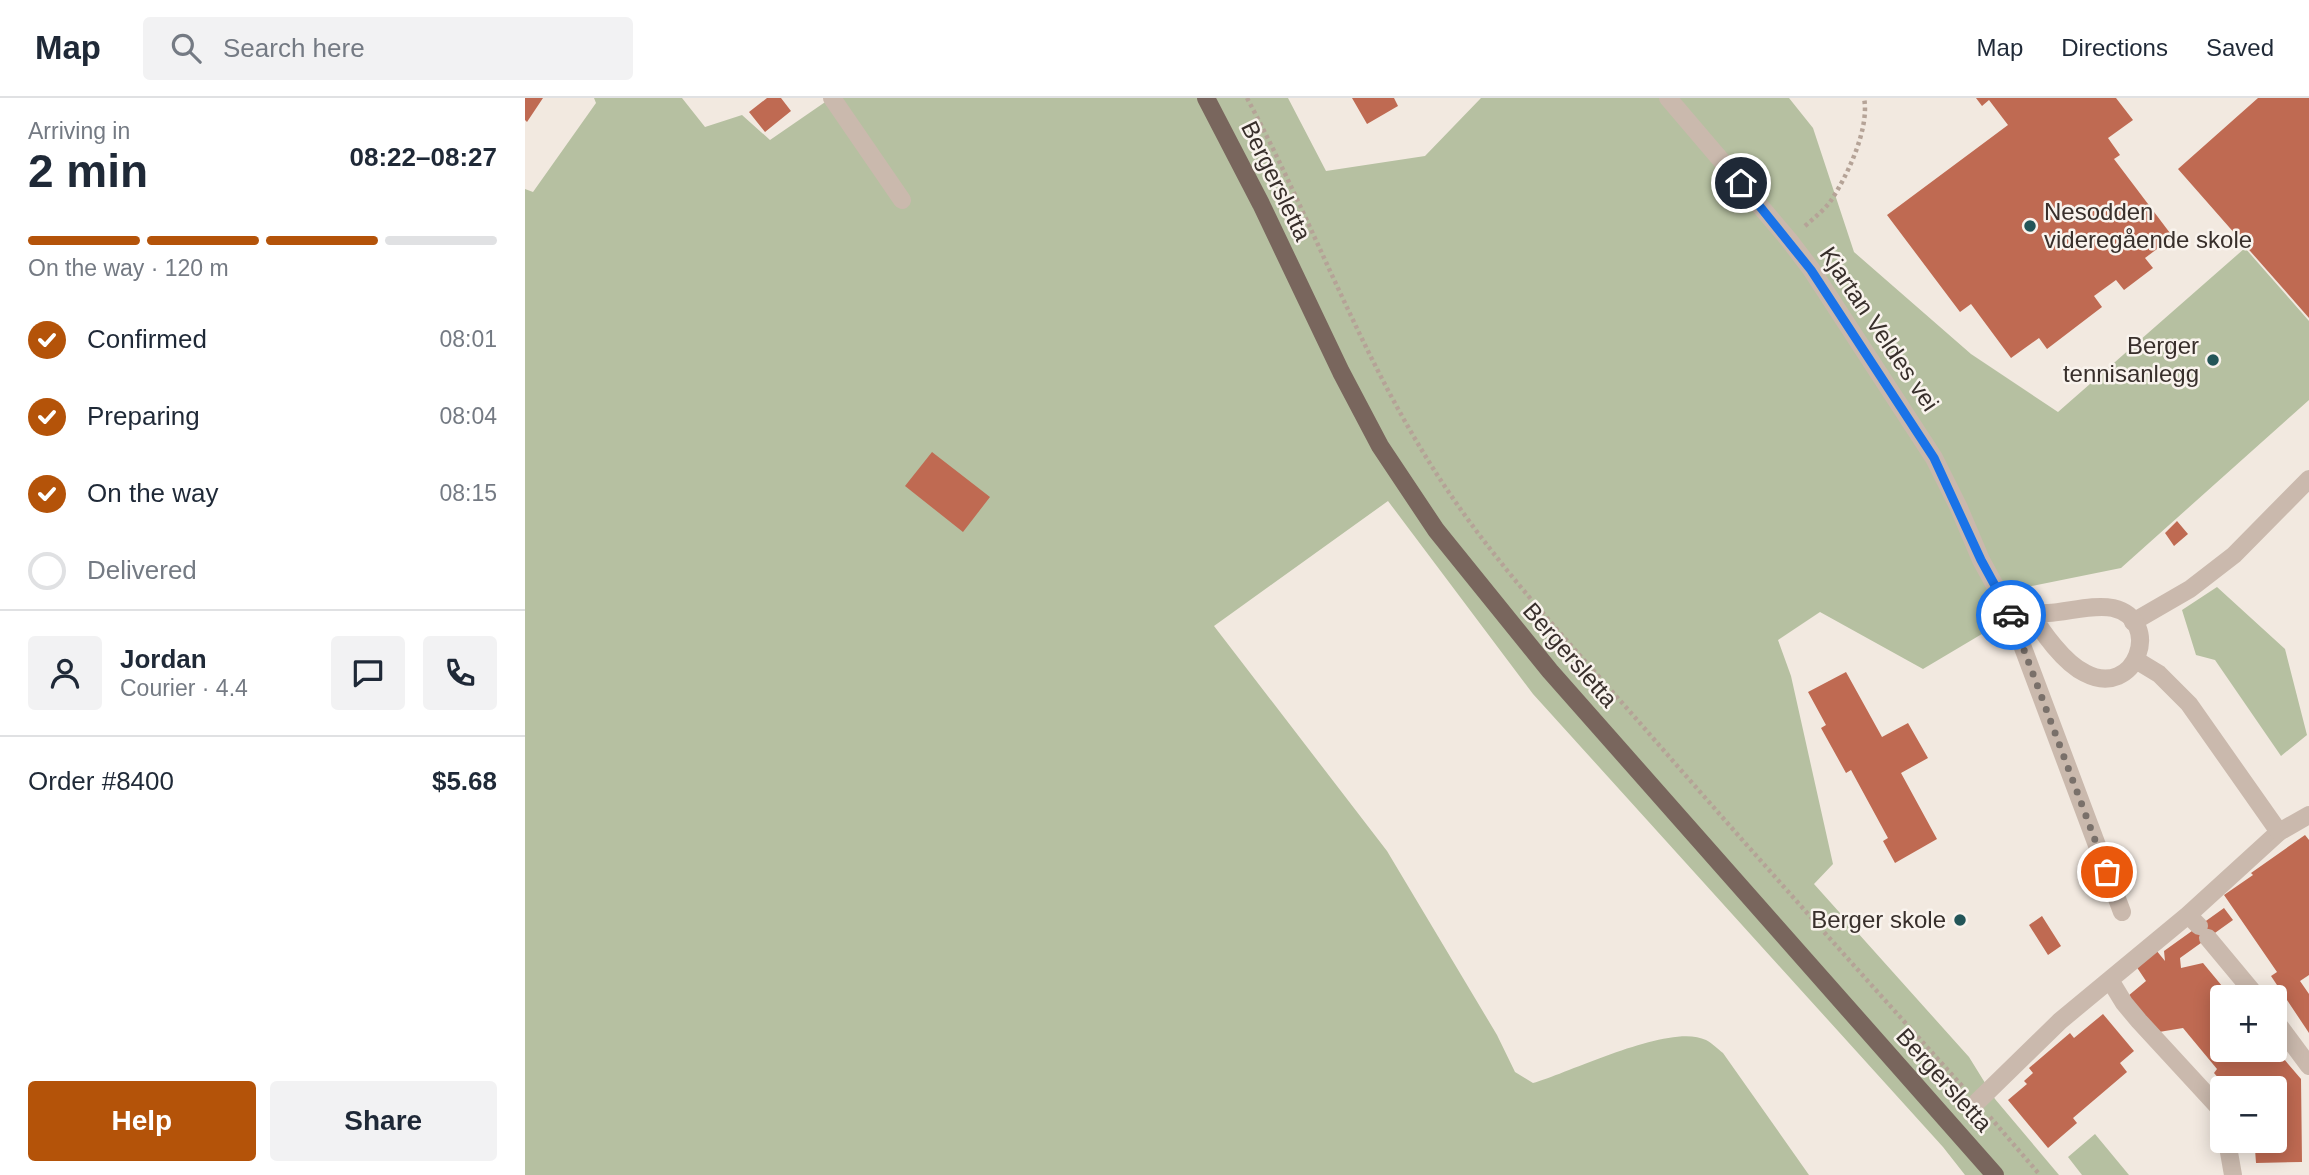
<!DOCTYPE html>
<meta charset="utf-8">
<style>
body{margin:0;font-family:Helvetica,sans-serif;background:#f2f2f3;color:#1f2937;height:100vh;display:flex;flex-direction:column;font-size:26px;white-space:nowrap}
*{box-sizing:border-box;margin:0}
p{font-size:23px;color:#747a83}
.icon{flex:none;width:38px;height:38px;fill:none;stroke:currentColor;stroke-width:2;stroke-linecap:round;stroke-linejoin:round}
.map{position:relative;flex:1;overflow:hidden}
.panel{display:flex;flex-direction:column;background:#fff;width:525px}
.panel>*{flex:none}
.buttons{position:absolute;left:1685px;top:887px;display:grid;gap:14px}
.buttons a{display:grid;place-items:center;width:77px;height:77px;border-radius:7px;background:#fff;box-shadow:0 4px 18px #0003;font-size:35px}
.pin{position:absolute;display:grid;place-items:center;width:60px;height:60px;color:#fff;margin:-30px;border:4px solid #fff;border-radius:50%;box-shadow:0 2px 7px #0007}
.courier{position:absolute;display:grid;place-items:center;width:70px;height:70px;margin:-35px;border:5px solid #1a73e8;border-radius:50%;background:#fff;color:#222;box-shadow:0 2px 9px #0007}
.overview em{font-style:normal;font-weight:600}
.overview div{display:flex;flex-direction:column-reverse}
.overview{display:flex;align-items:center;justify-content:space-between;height:119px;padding:0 28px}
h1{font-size:46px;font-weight:600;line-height:52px}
.bar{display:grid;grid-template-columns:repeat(4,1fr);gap:10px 7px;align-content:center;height:84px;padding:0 28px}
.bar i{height:9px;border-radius:5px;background:#e0e1e3}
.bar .selected{background:#b45309}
.bar p{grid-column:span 4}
.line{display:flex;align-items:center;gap:18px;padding:0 28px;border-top:2px solid #e0e1e3}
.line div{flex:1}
.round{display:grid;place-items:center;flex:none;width:74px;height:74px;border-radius:7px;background:#f2f2f3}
ol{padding:0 28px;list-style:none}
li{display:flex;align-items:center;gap:21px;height:77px}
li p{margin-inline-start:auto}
li .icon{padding:7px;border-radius:50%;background:#b45309;color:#fff;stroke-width:4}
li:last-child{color:#747a83}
li i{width:38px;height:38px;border:4px solid #e0e1e3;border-radius:50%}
.cta{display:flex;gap:14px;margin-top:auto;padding:14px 28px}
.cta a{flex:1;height:80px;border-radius:7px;background:#b45309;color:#fff;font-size:28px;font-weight:600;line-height:80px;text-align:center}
.cta a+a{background:#f2f2f3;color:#1f2937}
header{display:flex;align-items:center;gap:42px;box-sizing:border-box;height:98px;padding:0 35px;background:#fff;border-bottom:2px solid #e0e1e3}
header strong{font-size:33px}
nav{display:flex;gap:38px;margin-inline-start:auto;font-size:24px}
.search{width:490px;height:63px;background:#f2f2f3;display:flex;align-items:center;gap:18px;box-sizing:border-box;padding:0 24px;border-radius:7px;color:#747a83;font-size:26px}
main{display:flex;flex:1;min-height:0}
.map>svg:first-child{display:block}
.green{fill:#b6c0a1}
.building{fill:#bf6a52}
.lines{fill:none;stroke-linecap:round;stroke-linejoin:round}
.path{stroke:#b5a397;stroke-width:4.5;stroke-dasharray:3.5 3.5;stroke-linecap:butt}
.service{stroke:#cab9ad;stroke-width:18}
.minor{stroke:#cab9ad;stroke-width:18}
.primary{stroke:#79665d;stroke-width:18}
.done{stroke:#79706a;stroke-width:7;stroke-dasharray:0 12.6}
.route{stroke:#1a73e8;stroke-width:9}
.poi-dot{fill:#235558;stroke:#f9f3ed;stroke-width:2.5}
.labels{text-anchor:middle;stroke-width:5;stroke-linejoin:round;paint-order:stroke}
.street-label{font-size:24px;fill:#382f2b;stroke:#f9f3ed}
.poi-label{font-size:24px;fill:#382f2b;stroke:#f9f3ed;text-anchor:end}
</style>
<header>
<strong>Map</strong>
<div class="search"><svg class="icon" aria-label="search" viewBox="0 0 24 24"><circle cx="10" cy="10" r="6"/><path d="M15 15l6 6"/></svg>Search here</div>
<nav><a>Map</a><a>Directions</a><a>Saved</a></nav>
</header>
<main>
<section class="panel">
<div class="overview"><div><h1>2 min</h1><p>Arriving in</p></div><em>08:22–08:27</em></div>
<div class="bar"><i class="selected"></i><i class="selected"></i><i class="selected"></i><i></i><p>On the way · 120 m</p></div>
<ol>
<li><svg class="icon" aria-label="check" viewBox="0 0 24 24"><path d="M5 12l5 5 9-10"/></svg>Confirmed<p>08:01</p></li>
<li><svg class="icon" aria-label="check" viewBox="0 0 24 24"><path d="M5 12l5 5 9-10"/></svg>Preparing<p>08:04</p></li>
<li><svg class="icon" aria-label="check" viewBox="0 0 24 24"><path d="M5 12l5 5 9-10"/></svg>On the way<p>08:15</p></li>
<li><i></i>Delivered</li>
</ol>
<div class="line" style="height:126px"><a class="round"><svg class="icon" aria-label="person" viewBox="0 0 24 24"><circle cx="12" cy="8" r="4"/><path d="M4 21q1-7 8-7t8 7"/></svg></a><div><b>Jordan</b><p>Courier · 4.4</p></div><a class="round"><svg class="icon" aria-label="chat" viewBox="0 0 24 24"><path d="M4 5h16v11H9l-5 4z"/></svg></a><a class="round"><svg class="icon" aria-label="phone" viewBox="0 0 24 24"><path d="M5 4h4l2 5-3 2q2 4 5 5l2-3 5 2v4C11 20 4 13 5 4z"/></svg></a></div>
<div class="line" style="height:91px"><div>Order #8400</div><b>$5.68</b></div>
<div class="cta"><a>Help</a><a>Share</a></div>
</section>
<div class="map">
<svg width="1784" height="1077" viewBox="0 0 1784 1077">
<rect width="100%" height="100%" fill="#f2e9e0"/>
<path class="green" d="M69 0H157L180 29 217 17 245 42 306 0H763L801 73 900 58 956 0H1264L1288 30 1329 154 1446 256 1533 314 1720 150 1784 223V302L1596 470 1502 489 1472 527 1398 571 1295 514 1253 542 1266 578 1308 766 1289 786 1444 959 1470 1001 1534 1077H1440L1418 1049 1008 596 863 403 689 528 862 753 972 937 990 974 1008 985C1046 974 1146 924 1181 942 1187 945 1193 951 1198 955L1284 1077H0V91L8 94 71 5Z
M1692 489 1760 551 1782 637 1756 658 1690 562 1671 557 1657 512Z
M1570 1036 1604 1077H1557L1543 1059Z"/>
<path class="building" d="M0 0H18L2 24 0 22Z
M242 0H256L266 13 240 34 224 14Z
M827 0H869L873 8 842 26Z
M1451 0H1591L1608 22 1583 40 1595 57 1589 61 1648 139 1620 160 1628 170 1599 192 1591 182 1569 198 1577 209 1522 251 1514 240 1486 260 1446 206 1435 214 1362 117 1483 27 1464 2 1457 8Z
M1733 0H1784V220L1653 71Z
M407 354 465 399 438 434 380 388Z
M1652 423 1663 436 1649 448 1640 435Z
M1321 574 1357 639 1383 625 1403 660 1376 675 1412 741 1370 765 1358 743 1363 740 1326 672 1321 675 1296 630 1301 627 1283 594Z
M1780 737 1784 742V877L1775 883 1784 896V935L1746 878 1752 874 1699 797 1728 777 1726 775Z
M1699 810 1708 822 1655 860 1656 870 1678 865 1707 900H1698V952H1750V944L1756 952 1753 954 1776 981 1777 1064 1731 1065 1730 1051 1723 1043H1750V990H1702L1689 975 1692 971 1658 930 1634 934 1603 898 1621 883 1611 868 1631 852 1640 863 1639 853Z
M1517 818 1536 848 1523 857 1504 827Z
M1578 916 1609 953 1595 965 1602 974 1548 1020 1552 1025 1523 1050 1483 1002 1502 986 1499 983 1508 975 1504 970 1545 935 1549 940Z"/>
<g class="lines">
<path class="path" d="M722 0C792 131 840 272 925 396 980 477 1049 550 1114 624 1221 747 1329 868 1438 989
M1280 128C1289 120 1298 113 1305 104 1322 79 1345 30 1339 0
M1465 1019 1515 1077"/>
<path class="service" d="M307 0 377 102
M1608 524 1665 491 1709 457 1784 381
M1674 828 1663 817 1754 734
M1683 840 1733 900
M1585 882 1599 905 1614 923 1696 1012 1698 1020
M1750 922 1784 968
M1452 1004 1535 923 1663 817
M1702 1043 1708 1077"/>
<path class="minor" d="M1143 0 1264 142 1286 171 1409 360 1434 410 1456 462 1485 515 1597 814
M1485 515C1497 515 1510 516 1523 515 1543 514 1568 506 1588 510 1639 522 1611 602 1560 575 1539 565 1517 534 1506 515
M1611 562 1634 576 1664 606 1754 734 1784 717"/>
<path class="primary" d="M681 0 736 106 816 274 855 348 911 432 1025 573 1470 1077"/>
</g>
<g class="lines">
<path class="done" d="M1486 517 1582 774"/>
<path class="route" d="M1216 85 1286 172 1409 360 1456 462 1486 517"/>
</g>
<g class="poi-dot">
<circle cx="1505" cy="128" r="7"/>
<circle cx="1688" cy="262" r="7"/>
<circle cx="1435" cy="822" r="7"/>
</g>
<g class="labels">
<g class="street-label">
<text transform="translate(751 83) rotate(64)" y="8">Bergersletta</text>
<text transform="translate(1354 231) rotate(56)" y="8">Kjartan Veldes vei</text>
<text transform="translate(1045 557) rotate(49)" y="8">Bergersletta</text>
<text transform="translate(1419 982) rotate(48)" y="8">Bergersletta</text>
</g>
<g class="poi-label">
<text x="1519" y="122" text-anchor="start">Nesodden<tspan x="1519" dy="28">videregående skole</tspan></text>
<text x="1674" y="256">Berger<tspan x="1674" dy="28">tennisanlegg</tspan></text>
<text x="1421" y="830">Berger skole</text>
</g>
</g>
</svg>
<div class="buttons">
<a>+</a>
<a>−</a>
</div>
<div class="pin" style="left:1582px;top:774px;background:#ea580c"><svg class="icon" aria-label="bag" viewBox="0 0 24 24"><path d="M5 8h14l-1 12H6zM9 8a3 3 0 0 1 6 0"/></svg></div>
<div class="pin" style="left:1216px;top:85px;background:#1f2937"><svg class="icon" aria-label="home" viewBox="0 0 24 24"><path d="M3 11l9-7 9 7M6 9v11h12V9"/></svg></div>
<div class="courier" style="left:1486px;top:517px"><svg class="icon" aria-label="car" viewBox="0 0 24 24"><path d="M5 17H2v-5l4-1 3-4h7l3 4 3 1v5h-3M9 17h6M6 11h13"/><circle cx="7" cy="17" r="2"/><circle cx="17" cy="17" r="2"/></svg></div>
</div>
</main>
